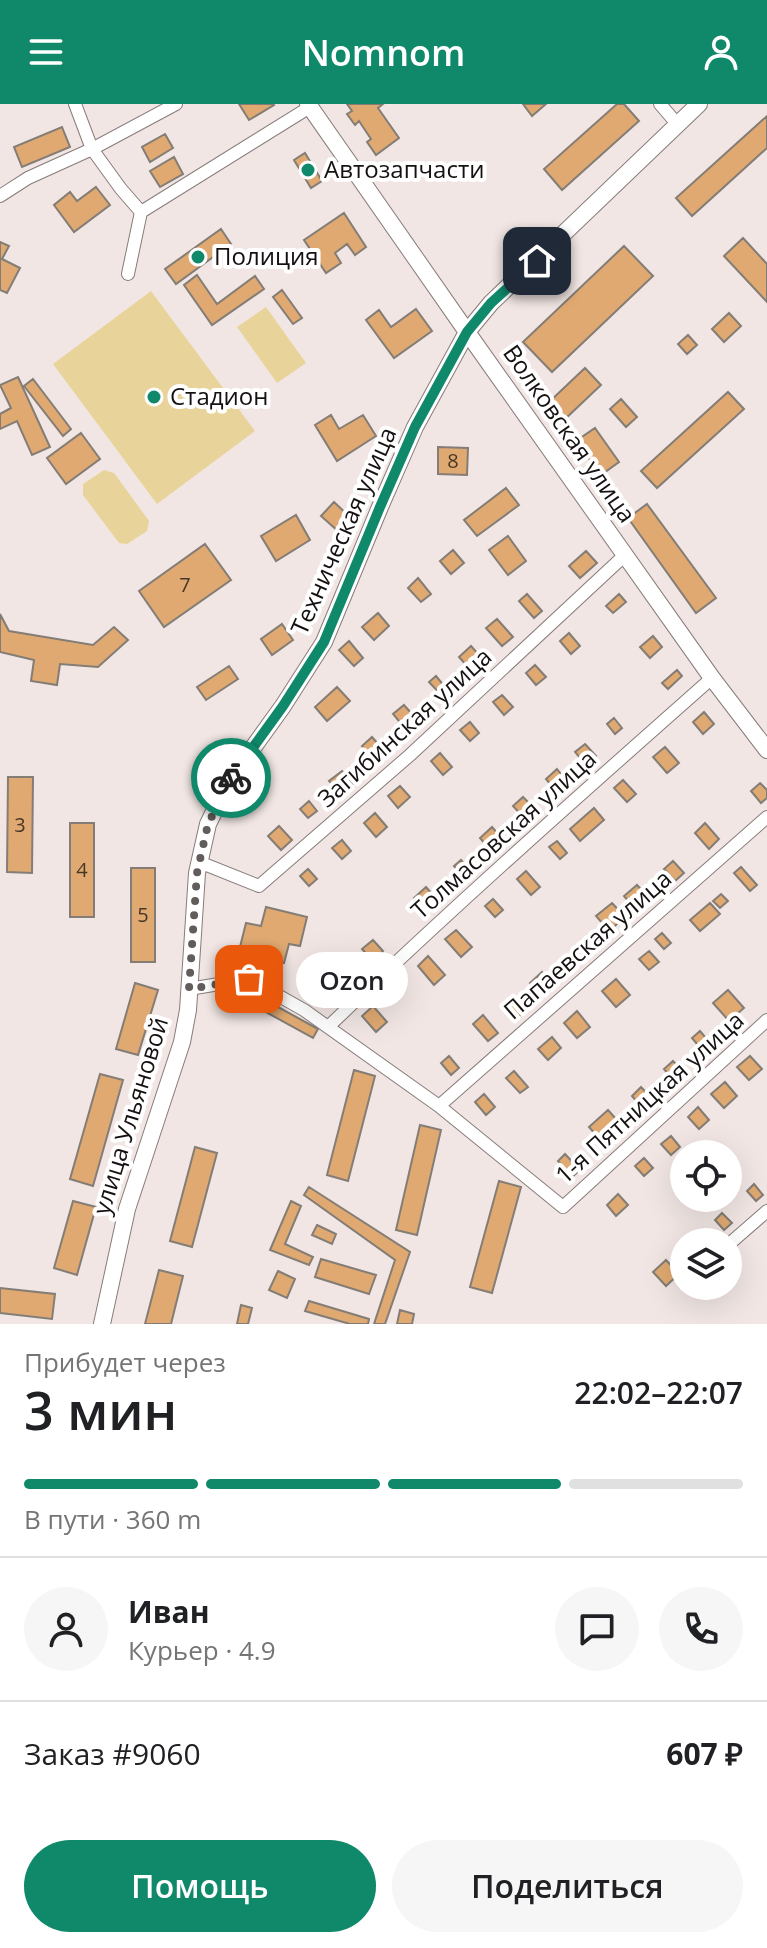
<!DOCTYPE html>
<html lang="ru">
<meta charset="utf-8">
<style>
body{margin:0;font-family:"Open Sans",sans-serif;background:#f6f6f6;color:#202124;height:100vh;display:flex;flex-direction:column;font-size:30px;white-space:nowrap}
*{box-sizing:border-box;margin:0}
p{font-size:26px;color:#757577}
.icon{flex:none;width:44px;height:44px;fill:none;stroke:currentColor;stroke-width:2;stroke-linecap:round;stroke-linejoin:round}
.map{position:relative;height:1220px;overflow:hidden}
.drawer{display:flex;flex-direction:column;background:#fff;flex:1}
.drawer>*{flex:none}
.fabs{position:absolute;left:670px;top:1036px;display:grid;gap:16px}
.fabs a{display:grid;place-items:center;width:72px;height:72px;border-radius:50%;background:#fff;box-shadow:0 8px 32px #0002;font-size:40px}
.pin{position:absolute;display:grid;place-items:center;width:68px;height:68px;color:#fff;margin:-34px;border-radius:16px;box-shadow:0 4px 12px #0006}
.courier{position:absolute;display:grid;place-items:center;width:80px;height:80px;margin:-40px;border:6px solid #10896b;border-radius:50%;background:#fff;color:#222;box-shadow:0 2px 10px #0007}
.bubble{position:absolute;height:56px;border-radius:28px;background:#fff;box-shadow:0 8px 32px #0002;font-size:26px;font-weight:600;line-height:56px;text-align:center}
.summary em{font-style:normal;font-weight:600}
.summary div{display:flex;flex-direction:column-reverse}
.summary{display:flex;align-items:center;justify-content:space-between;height:136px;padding:0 24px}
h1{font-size:52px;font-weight:600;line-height:60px}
.bar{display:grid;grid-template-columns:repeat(4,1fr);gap:12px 8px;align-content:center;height:96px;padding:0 24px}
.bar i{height:10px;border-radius:6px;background:#e0e0e0}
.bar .on{background:#10896b}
.bar p{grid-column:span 4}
.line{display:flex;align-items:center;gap:20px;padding:0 24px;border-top:2px solid #e0e0e0}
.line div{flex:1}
.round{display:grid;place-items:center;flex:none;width:84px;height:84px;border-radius:42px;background:#f6f6f6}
.cta{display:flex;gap:16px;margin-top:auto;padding:16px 24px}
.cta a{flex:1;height:92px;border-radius:48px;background:#10896b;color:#fff;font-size:32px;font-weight:600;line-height:92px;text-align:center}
.cta a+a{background:#f6f6f6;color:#202124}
header{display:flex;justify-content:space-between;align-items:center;height:104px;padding:0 24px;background:#10896b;color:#fff;font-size:36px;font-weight:600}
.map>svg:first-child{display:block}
.pitch{fill:#e8d49a}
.building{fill:#e0a971;stroke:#837d76;stroke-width:2}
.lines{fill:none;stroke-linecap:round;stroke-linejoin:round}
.street-casing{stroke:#867c79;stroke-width:14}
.secondary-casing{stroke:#867c79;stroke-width:18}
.street{stroke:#fff;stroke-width:12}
.secondary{stroke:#fff;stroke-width:16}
.done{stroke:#625c5a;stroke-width:8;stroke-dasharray:0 14.4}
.route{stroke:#10896b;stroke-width:10}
.poi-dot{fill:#10896b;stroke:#fff;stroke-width:3}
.labels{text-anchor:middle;stroke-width:8;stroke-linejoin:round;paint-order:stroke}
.number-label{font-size:20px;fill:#483728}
.poi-label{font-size:24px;fill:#151110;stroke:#fff;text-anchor:start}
.street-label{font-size:24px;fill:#151110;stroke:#fff}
</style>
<header><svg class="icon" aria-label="menu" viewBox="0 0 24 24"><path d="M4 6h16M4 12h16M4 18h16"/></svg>Nomnom<svg class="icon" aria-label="person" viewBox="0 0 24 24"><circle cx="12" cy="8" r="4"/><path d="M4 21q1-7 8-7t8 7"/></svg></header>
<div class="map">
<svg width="767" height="1220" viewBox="0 0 767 1220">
<rect width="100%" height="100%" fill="#f1e6e3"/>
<path class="pitch" d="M151 187 255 327 157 400 53 260Z
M266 203 306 259 277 279 237 223Z
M104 366 114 369 149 417 147 427 127 440 119 439 83 391V380Z"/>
<path class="building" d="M239 0H273L274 1 249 16Z
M347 0H383L378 4 399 34 376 51 367 38 371 35 359 17 355 21 347 10 352 7Z
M523 0H546L532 12Z
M617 0H624L639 17 562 86 544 65Z
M767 12V44L692 112 676 94Z
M62 23 70 43 22 63 14 43Z
M165 30 173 44 150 58 142 43Z
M305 49 322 77 311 84 294 56Z
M174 53 183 70 160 83 150 67Z
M96 83 110 101 74 128 54 101 70 88 77 97Z
M344 109 366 143 355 151 347 140 335 149 341 159 326 169 304 136Z
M221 125 231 140 176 180 165 165Z
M743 134 767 160V198L724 152Z
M0 138 9 142 2 155 20 164 7 189 0 186Z
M624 142 653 172 552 268 523 238Z
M197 171 217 200 255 172 264 185 212 221 184 181Z
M282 186 302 214 293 220 273 193Z
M416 205 432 227 394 254 366 216 379 206 391 223Z
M729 209 741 222 724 238 712 225Z
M688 231 697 241 687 250 678 240Z
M585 264 601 281 564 316 548 299Z
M18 273 50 343 32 351 17 317 0 325V310L11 304 0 281Z
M33 275 71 325 63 332 24 282Z
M728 288 744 305 657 384 641 367Z
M621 295 637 313 626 323 610 305Z
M331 311 339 325 363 311 376 332 337 357 315 321Z
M595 324 619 358 601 371 576 337Z
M81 329 100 355 66 380 47 354Z
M438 343 468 344 467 371 438 370Z
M506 384 519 401 477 432 464 416Z
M334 398 351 414 339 428 321 412Z
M647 400 716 494 696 509 628 414Z
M296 411 310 436 276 457 261 432Z
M508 432 526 457 508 471 489 446Z
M205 440 231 476 164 523 139 487Z
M453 446 464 459 451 470 440 457Z
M586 447 597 459 580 474 569 462Z
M418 474 431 490 421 498 408 484Z
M527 490 542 507 534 514 519 497Z
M619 490 626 498 613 509 606 502Z
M378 509 389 522 374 536 362 523Z
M0 510 9 527 93 541 114 523 128 536 98 563 60 560 57 581 31 577 34 556 0 548Z
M497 515 513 533 502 542 486 524Z
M282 520 293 536 272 551 261 535Z
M569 529 580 542 571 550 560 537Z
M653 532 662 543 650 554 640 543Z
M349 537 363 554 354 562 339 546Z
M471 542 486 559 474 570 459 553Z
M535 561 546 573 536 581 526 569Z
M229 562 238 575 206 596 197 583Z
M677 566 682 572 668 585 662 579Z
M436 572 450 589 444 594 429 578Z
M337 583 350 597 327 617 315 603Z
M502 591 513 603 504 611 493 598Z
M404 601 419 618 408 628 393 610Z
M704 608 714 620 703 630 693 618Z
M614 614 622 624 615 630 607 620Z
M470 618 479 629 470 637 460 626Z
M372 633 386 649 376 658 362 642Z
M585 640 596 652 586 661 575 648Z
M665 643 679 659 667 669 653 653Z
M440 649 452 663 443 671 431 657Z
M557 665 568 679 557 688 546 675Z
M342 667 353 680 341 690 329 677Z
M8 673H33L32 769 7 768Z
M623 676 636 690 627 698 614 684Z
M760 679 767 686V694L761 699 751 687Z
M400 682 410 693 398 704 388 692Z
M523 693 535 705 524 714 513 702Z
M309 697 317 707 308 714 300 705Z
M594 704 604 716 580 737 570 725Z
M375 709 387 723 376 733 364 719Z
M70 719H94V813H70Z
M705 719 719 735 709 745 695 729Z
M279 722 292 736 281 746 268 732Z
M492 723 505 738 493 749 480 734Z
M342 736 351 747 342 755 332 744Z
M557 737 567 749 560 755 549 743Z
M461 756 471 767 464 773 454 762Z
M673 757 684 769 675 777 664 765Z
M741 763 757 781 750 787 734 769Z
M131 764H155V858H131Z
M308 765 317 775 309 782 300 772Z
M526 767 540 783 531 791 517 775Z
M637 781 651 796 637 807 624 792Z
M426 783 438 797 426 807 414 794Z
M721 790 728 797 720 804 713 797Z
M493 795 503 806 495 813 485 802Z
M612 799 625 813 609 827 596 812Z
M710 799 720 810 700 827 690 816Z
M266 803 307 813 300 842 289 840 284 859 275 857 272 868 236 859 246 819 261 822Z
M456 826 472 843 461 853 445 835Z
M662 829 671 839 664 845 655 835Z
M373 836 383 847 373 857 362 845Z
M649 847 659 858 649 866 639 855Z
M428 852 445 871 434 881 418 862Z
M341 860 354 874 343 884 330 870Z
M542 868 553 880 541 891 530 879Z
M616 875 630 891 616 903 602 887Z
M135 879 158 886 138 951 116 945Z
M387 885 395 894 388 900 380 891Z
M728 886 744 904 729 917 713 899Z
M523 889 532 900 517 914 507 903Z
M269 898 318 925 313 934 264 907Z
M373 902 387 918 376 928 362 912Z
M577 907 590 923 577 934 564 919Z
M483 911 498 929 488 937 473 920Z
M700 927 710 939 702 946 692 934Z
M552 933 561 944 548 956 538 945Z
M449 952 459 964 451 971 441 959Z
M750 952 762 965 749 976 737 963Z
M673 957 684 969 674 977 664 965Z
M354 966 375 972 348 1077 327 1071Z
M514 967 528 983 520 989 506 974Z
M100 970 123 976 93 1082 70 1075Z
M725 978 737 992 724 1004 711 990Z
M641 983 653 996 643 1005 632 992Z
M484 990 495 1003 486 1011 475 998Z
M698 1003 709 1016 699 1025 688 1013Z
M608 1006 624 1024 605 1041 589 1023Z
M420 1021 441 1026 417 1131 396 1126Z
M671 1032 680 1043 671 1051 661 1040Z
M195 1043 217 1049 192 1143 170 1137Z
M565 1050 580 1066 572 1073 558 1057Z
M644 1054 653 1064 644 1072 635 1062Z
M499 1077 521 1083 492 1189 470 1183Z
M754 1080 763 1091 756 1097 747 1087Z
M309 1083 410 1148 385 1220H374L395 1156 304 1091Z
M618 1090 628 1101 616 1112 607 1101Z
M73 1097 96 1103 77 1171 54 1164Z
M291 1097 301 1102 285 1140 313 1153 309 1161 270 1146Z
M722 1109 732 1119 724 1126 715 1116Z
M317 1121 336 1130 332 1140 312 1131Z
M321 1155 376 1171 369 1190 315 1173Z
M666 1156 679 1170 666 1182 653 1168Z
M159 1166 183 1172 171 1220H145Z
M278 1167 295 1175 287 1194 269 1186Z
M0 1184 55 1190 52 1215 0 1209Z
M309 1197 369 1215 368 1220H350L305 1207Z
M241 1201 252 1204 248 1220H237Z
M400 1206 414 1210 412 1220H397Z"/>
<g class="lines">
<defs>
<path id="street" d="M75 0 92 45 121 85 141 108
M660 0 678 21
M0 92 28 74 92 45 176 0
M128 170 141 108 310 3
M199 758 259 782 410 651 625 451
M189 885 249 875 304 906 439 1002 563 1103 767 916
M328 923C453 803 583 688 712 574
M439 1002 767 713
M728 1141 767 1107"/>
<path id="secondary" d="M308 0 467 228 712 574 767 646
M102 1220 127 1105 182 938 188 906 197 769 208 720 229 677 283 602 324 538 380 403 415 323 467 228 491 199 699 0"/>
</defs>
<use href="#street" class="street-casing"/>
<use href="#secondary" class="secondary-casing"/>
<use href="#street" class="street"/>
<use href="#secondary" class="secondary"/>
</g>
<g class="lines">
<path class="done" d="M231 674 208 720 197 769 189 885 249 875"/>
<path class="route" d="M231 674 283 602 324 538 380 403 415 323 467 228 491 199 537 157"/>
</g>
<g class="poi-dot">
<circle cx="308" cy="66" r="8"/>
<circle cx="198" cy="153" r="8"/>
<circle cx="154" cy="293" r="8"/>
</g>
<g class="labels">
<g class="number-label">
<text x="453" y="364">8</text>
<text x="185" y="488">7</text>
<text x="20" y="728">3</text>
<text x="82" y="773">4</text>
<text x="143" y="818">5</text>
</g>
<g class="poi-label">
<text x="324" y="74">Автозапчасти</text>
<text x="214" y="161">Полиция</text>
<text x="170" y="301">Стадион</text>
</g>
<g class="street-label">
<text transform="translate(569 330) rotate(55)" y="8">Волковская улица</text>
<text transform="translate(344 427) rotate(-66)" y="8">Техническая улица</text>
<text transform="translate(405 624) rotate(-42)" y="8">Загибинская улица</text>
<text transform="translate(504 731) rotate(-42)" y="8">Толмасовская улица</text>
<text transform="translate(588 841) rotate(-41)" y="8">Папаевская улица</text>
<text transform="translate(650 994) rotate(-42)" y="8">1-я Пятницкая улица</text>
<text transform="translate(131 1012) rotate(-73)" y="8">улица Ульяновой</text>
</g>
</g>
</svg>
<div class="fabs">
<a><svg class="icon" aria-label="locate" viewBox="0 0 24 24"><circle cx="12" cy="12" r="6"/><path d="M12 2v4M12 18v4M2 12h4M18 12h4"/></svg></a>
<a><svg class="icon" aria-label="layers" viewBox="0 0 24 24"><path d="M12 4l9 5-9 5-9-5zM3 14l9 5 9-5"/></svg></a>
</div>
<div class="pin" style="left:249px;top:875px;background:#ea580c"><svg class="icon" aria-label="bag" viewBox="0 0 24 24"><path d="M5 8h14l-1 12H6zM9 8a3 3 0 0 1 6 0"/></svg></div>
<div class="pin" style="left:537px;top:157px;background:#1f2937"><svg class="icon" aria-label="home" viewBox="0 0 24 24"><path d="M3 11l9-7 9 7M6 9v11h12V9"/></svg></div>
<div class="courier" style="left:231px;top:674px"><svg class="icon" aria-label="bike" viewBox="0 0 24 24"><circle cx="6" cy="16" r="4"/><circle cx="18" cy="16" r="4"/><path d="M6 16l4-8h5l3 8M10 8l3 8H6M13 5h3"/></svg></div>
<div class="bubble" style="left:296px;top:848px;width:112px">Ozon</div>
</div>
<section class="drawer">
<div class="summary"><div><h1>3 мин</h1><p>Прибудет через</p></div><em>22:02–22:07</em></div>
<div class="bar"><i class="on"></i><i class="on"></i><i class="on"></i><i></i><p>В пути · 360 m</p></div>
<div class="line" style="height:144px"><a class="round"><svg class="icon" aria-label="person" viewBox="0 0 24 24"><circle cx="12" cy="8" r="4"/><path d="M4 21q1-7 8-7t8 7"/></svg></a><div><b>Иван</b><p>Курьер · 4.9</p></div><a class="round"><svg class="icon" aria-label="chat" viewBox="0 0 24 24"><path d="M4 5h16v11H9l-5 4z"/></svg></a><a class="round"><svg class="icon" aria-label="phone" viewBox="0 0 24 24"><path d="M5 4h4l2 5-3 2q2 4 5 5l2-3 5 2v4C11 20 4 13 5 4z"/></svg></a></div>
<div class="line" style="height:104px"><div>Заказ #9060</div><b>607 ₽</b></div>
<div class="cta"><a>Помощь</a><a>Поделиться</a></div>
</section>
